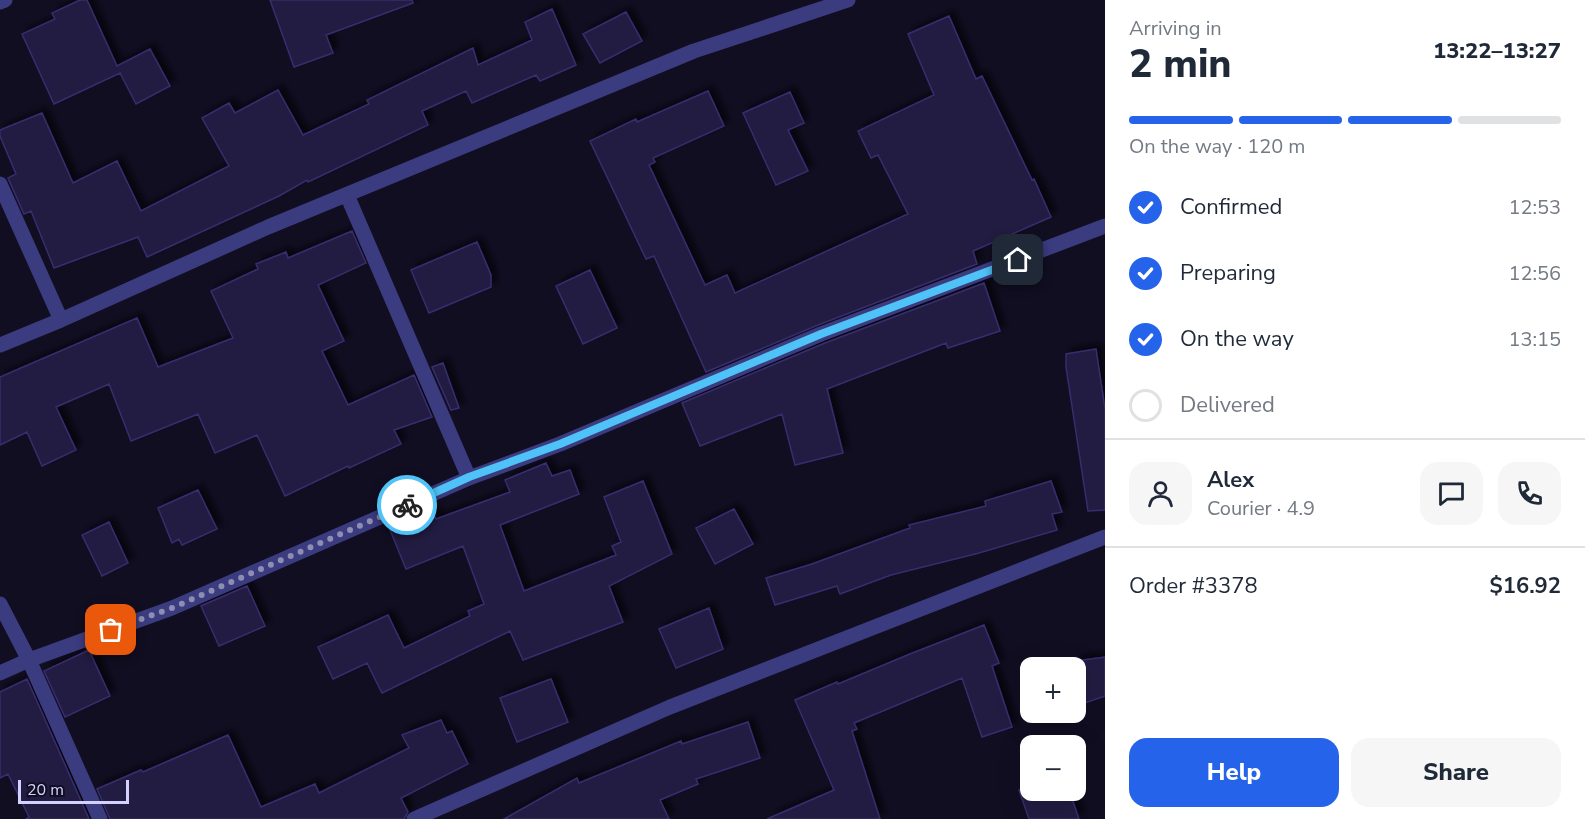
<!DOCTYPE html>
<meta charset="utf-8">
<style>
body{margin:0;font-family:"Nunito Sans",sans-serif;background:#f6f6f7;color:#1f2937;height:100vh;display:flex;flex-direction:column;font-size:22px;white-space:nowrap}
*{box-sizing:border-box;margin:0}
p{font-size:20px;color:#747a83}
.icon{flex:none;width:33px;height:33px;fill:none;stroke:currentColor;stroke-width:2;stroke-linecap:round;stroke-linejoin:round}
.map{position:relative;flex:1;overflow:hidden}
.details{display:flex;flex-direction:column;background:#fff;width:480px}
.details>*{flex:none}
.controls{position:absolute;left:1020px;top:657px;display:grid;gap:12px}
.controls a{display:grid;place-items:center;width:66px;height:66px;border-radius:12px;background:#fff;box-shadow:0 6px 24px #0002;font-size:30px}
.scale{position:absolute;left:18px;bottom:15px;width:111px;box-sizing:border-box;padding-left:6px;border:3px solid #d3d1fe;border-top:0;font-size:16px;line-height:21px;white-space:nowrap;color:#d3d1fe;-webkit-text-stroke:4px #110e22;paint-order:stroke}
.pin{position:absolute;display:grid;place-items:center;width:51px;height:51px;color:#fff;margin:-26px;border-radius:12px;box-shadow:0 3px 9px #0006}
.courier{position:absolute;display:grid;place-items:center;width:60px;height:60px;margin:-30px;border:4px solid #4fc3f7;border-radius:50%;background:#fff;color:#222;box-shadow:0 2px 8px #0007}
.headline em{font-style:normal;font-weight:800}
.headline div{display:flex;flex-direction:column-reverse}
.headline{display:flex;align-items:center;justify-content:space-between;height:102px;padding:0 24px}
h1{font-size:39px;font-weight:800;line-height:45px}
.bar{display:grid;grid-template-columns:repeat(4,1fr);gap:9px 6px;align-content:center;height:72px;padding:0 24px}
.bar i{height:8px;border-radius:4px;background:#e0e1e3}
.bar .selected{background:#2563eb}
.bar p{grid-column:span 4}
.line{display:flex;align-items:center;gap:15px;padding:0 24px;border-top:2px solid #e0e1e3}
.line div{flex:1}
.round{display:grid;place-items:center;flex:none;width:63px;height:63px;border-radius:18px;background:#f6f6f7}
ol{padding:0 24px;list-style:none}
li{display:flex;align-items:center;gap:18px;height:66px}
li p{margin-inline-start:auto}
li .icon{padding:6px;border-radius:50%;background:#2563eb;color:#fff;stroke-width:4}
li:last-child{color:#747a83}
li i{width:33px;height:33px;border:3px solid #e0e1e3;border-radius:50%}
.button{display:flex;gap:12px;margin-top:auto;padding:12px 24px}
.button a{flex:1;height:69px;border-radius:18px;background:#2563eb;color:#fff;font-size:24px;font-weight:800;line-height:69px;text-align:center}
.button a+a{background:#f6f6f7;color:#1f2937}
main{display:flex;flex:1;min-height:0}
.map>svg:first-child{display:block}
.building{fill:#211b43;stroke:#372e6e;stroke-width:1.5;filter:url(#shadow)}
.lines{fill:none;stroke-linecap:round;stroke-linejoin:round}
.street{stroke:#3b3c80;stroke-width:15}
.done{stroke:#8f8db1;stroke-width:6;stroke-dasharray:0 10.8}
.route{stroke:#4fc3f7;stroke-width:8}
</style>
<main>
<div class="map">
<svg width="1105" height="819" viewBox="0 0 1105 819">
<defs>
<filter id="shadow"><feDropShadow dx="5.5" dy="-5.5" stdDeviation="3" flood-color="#0009"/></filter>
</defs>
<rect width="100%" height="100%" fill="#110e22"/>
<path class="building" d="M80 0H87L117 66 150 49 170 86 136 104 120 73 54 104 22 34 55 19 52 13Z
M270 0H412L413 3 326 35 333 53 294 67Z
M552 9 576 65 540 81 536 75 472 103 466 91 422 111 428 125 308 182 307 180 279 196 147 257 138 237 54 268 31 211 24 214 8 178 16 174 0 136V130L42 113 73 183 117 161 141 211 229 166 202 118 229 103 235 113 278 90 303 135 369 104 367 100 473 48 478 65 532 40 525 22Z
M626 12 642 41 600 63 583 34Z
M949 16 976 79 982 76 1032 180 1034 179 1051 217 973 251 977 264 818 325 706 372 654 256 646 259 590 141 636 119 637 122 708 91 724 126 653 158 655 162 649 165 705 285 727 275 735 293 908 214 878 155 871 158 858 131 934 95 908 34Z
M790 92 804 123 788 130 808 171 776 185 743 113Z
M352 231 366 263 318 285 344 341 322 351 348 405 414 375 432 417 394 430 401 444 349 468 348 466 285 496 257 435 215 453 198 414 131 441 109 384 56 407 76 450 42 466 27 432 0 445V377L137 318 158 367 233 338 211 291 258 269 256 264 286 252 288 258Z
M477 242 491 275V287L429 313 411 270Z
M590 270 617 328 583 344 556 286Z
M984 283 1000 331 948 348 946 343 827 389 843 453 795 465 782 414 700 446 682 403 825 343Z
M1096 349 1105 409V510L1088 511 1066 367V354Z
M443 363 459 408 451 410 432 367Z
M546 463 552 476 570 470 579 494 500 525 524 591 616 555 612 546 621 542 604 497 643 481 672 554 609 586 623 622 523 660 510 631 382 693 367 663 333 679 318 647 388 615 404 648 470 616 468 611 484 604 463 546 406 569 388 525 431 509 436 519 510 492 505 480Z
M1051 481 1062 512 1052 514 1057 530 979 553 891 575 840 594 837 586 775 605 766 578 812 564 910 528 909 525 986 506 985 501Z
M198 490 217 529 182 545 179 539 172 543 158 508Z
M734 509 753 544 715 564 696 528Z
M109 522 128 563 102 576 82 535Z
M247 586 265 626 219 646 201 606Z
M709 608 723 649 676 668 659 629Z
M984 625 999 663 992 666 1012 727 982 737 962 678 854 723 857 729 852 731 880 819H767L834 790 795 700 837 682 838 684 910 654Z
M89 650 110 696 65 717 44 671Z
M1105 657V696L1076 706V661Z
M27 679 89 819H26L29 817 8 774 0 778V692Z
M551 679 568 722 517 742 500 698Z
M441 720 447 733 452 731 468 764 401 798 408 812 404 819H110L97 789 141 770 143 772 228 735 261 807 315 784 319 793 409 748 402 735Z
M748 722 760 758 696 779 698 784 660 800 669 819H504L577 778 579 783 681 741 682 744Z
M1019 790H1069L1079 819H1029Z"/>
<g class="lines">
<path class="street" d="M0 2 5 0
M0 184 61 320
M347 195 469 478
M0 345 61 320 268 227 694 51 848 0
M0 604 29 660 100 819
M0 673 29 660 172 608 469 478 560 444 821 334 1105 226
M414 819 670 707 1105 537"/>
</g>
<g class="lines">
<path class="done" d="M111 630 172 608 407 505"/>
<path class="route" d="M407 505 469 477 560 444 821 334 1018 260"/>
</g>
</svg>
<div class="controls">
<a>+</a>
<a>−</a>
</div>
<div class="scale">20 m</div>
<div class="pin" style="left:111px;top:630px;background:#ea580c"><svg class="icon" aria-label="bag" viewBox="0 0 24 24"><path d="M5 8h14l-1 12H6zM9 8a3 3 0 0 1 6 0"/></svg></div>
<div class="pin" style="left:1018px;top:260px;background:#1f2937"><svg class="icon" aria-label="home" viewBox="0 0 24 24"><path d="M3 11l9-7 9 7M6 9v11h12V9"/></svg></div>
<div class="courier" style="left:407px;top:505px"><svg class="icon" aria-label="bike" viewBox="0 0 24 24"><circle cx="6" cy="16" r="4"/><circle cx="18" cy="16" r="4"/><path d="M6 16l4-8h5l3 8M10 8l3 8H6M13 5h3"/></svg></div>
</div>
<section class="details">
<div class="headline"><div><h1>2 min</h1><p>Arriving in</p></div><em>13:22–13:27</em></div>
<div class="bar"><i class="selected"></i><i class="selected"></i><i class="selected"></i><i></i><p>On the way · 120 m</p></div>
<ol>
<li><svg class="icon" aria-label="check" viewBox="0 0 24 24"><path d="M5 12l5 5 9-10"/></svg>Confirmed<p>12:53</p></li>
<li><svg class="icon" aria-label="check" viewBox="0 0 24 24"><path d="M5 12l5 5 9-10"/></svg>Preparing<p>12:56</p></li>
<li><svg class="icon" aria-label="check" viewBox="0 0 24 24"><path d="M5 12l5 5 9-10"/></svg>On the way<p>13:15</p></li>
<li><i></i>Delivered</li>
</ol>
<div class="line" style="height:108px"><a class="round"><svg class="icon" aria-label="person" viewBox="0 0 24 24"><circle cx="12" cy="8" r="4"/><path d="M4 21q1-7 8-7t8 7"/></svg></a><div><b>Alex</b><p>Courier · 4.9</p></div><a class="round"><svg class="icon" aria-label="chat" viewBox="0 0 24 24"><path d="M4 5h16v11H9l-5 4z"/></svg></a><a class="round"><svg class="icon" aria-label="phone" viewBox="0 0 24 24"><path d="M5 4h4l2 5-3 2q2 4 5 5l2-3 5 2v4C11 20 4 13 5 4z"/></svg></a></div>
<div class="line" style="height:78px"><div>Order #3378</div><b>$16.92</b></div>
<div class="button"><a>Help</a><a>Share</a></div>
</section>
</main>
